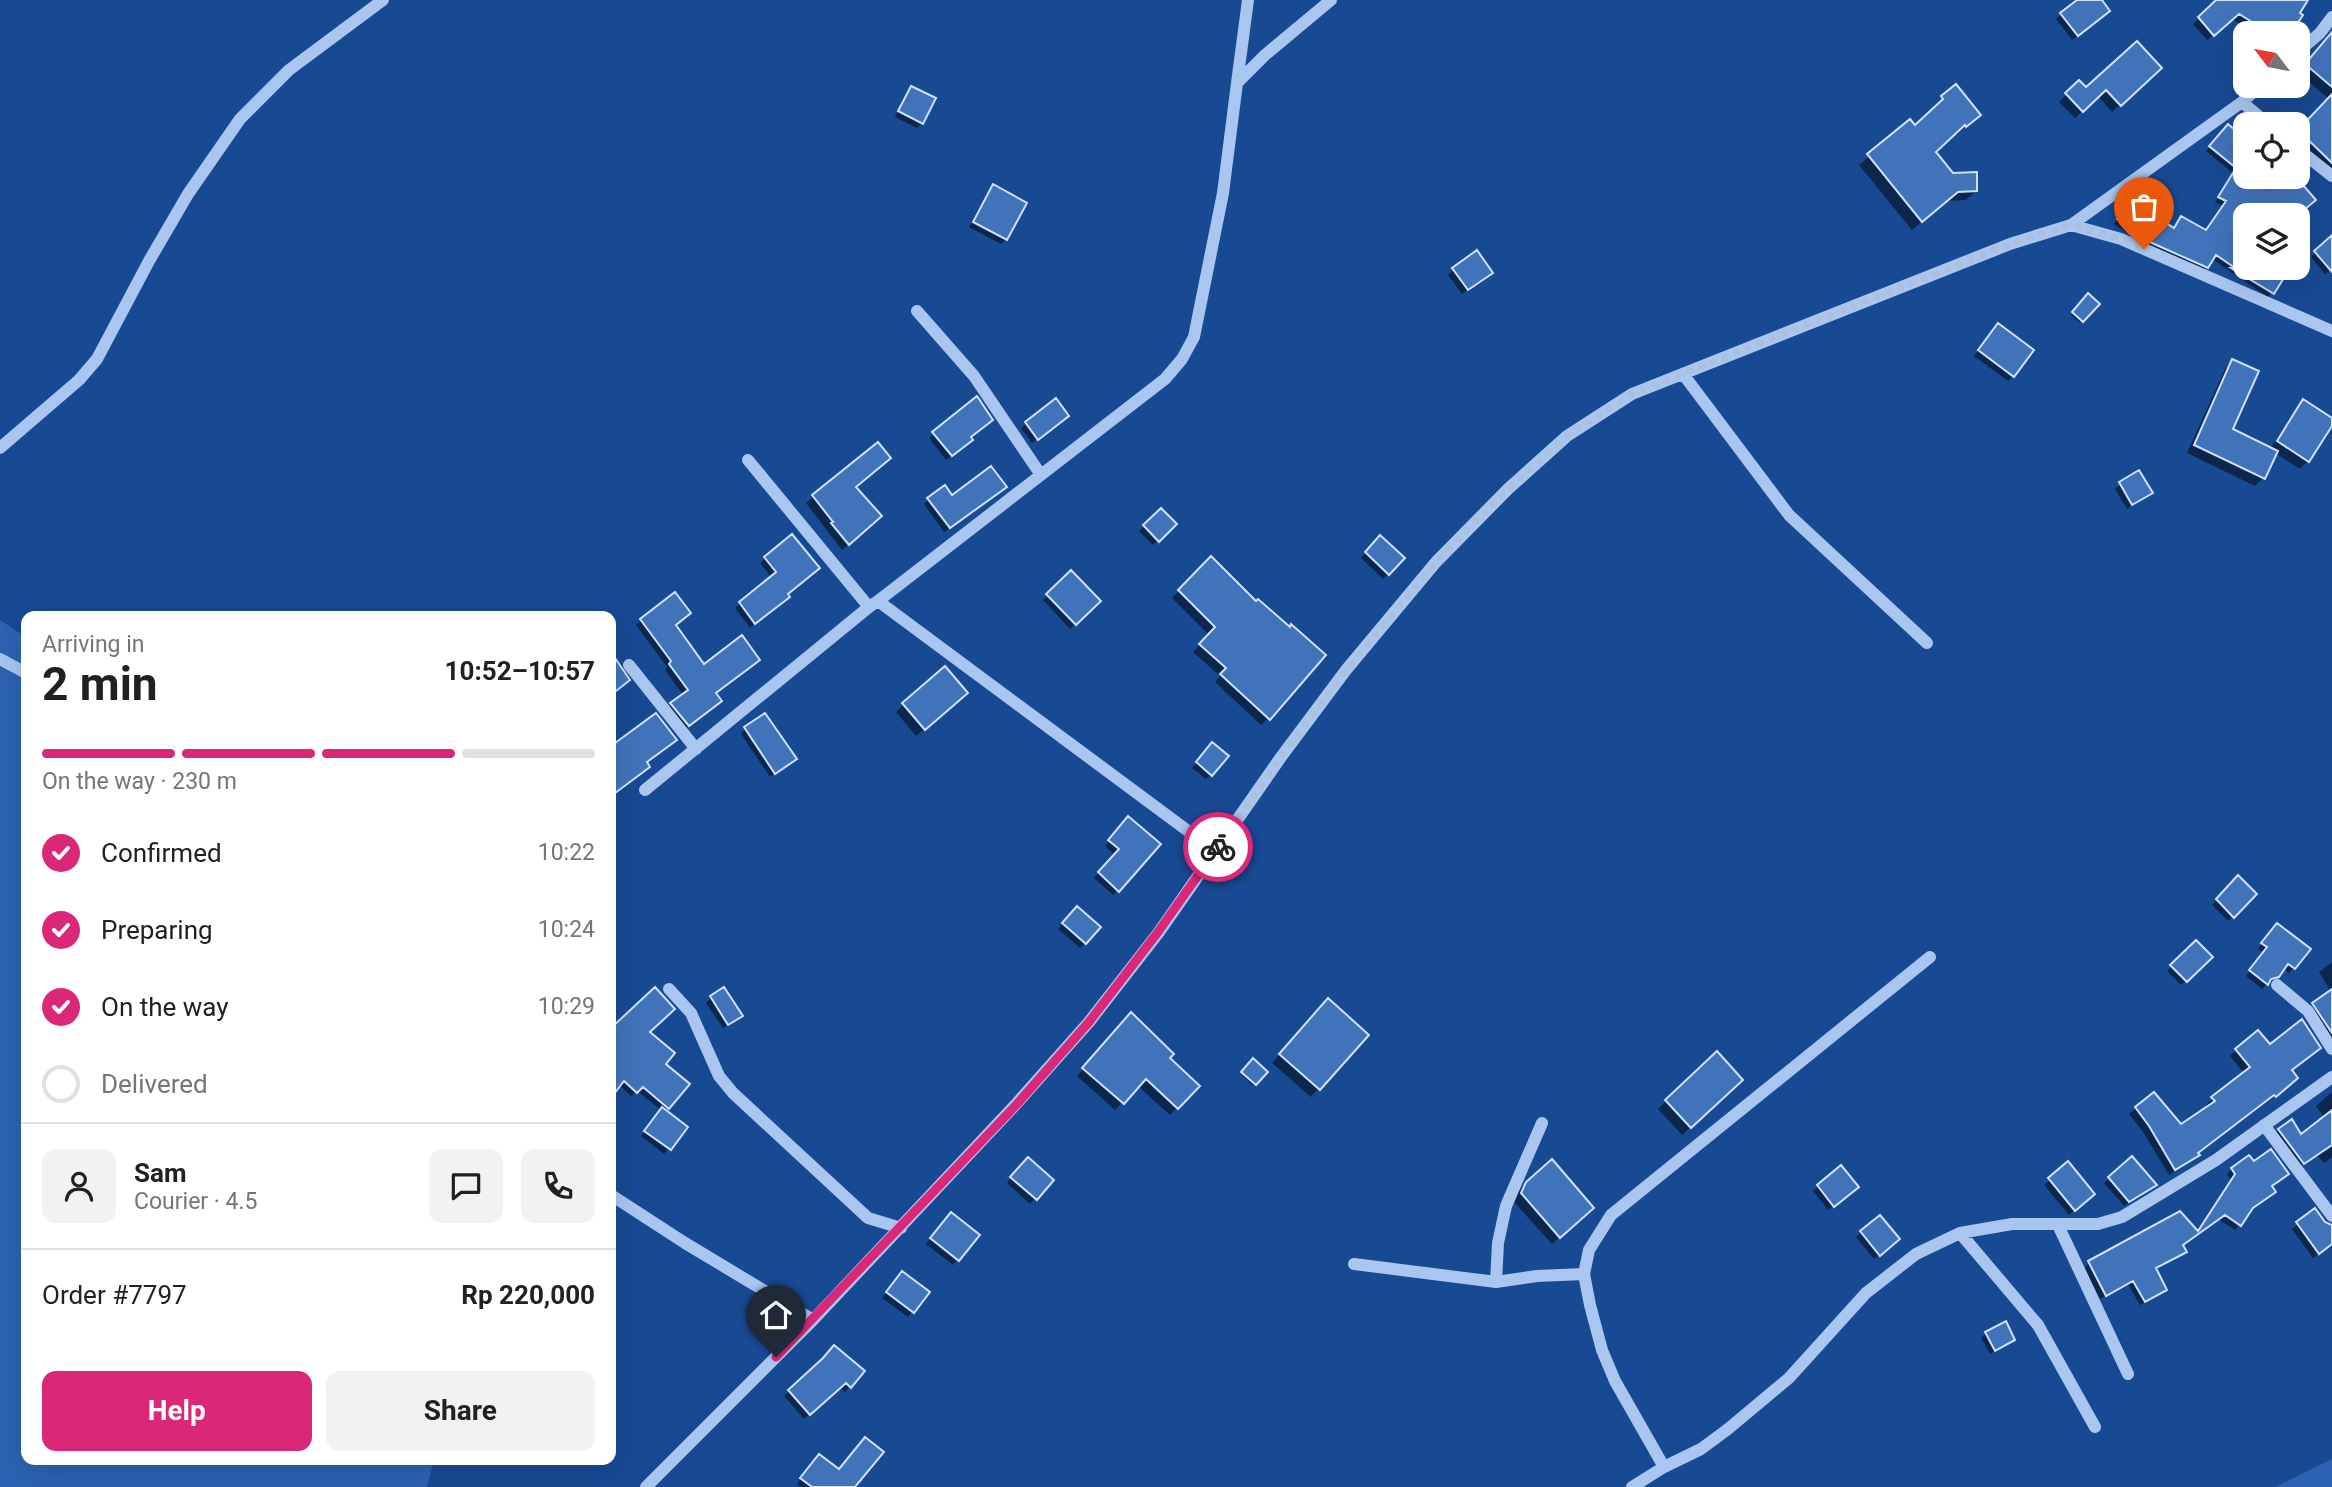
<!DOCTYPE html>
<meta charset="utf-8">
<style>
body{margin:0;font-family:Roboto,sans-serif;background:#f2f2f2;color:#202124;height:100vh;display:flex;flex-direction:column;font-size:26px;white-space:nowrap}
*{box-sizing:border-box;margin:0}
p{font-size:23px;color:#757577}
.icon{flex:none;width:38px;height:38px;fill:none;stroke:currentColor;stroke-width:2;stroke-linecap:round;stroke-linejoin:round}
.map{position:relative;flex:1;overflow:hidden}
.side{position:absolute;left:21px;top:611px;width:595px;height:854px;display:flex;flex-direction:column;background:#fff;border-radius:14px;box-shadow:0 7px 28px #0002}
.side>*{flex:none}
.needle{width:46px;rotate:302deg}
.buttons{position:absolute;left:2233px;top:21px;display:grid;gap:14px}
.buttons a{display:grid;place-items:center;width:77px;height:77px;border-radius:14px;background:#fff;box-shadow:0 7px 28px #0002;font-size:35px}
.pin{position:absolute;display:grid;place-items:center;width:60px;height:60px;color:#fff;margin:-72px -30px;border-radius:50% 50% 50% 0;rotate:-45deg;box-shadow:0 0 7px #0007}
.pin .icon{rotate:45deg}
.courier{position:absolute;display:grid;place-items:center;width:70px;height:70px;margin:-35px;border:5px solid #db2777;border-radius:50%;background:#fff;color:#222;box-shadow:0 2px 9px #0007}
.headline em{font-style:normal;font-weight:700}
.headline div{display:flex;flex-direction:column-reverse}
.headline{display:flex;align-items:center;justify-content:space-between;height:119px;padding:0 21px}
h1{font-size:46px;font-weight:700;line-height:52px}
.bar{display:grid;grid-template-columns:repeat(4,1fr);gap:10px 7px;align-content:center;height:84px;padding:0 21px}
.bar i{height:9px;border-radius:5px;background:#e0e0e0}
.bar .selected{background:#db2777}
.bar p{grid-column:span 4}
.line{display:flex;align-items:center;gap:18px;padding:0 21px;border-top:2px solid #e0e0e0}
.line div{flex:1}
.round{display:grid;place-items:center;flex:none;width:74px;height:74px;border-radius:14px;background:#f2f2f2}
ol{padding:0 21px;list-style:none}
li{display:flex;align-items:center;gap:21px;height:77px}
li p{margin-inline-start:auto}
li .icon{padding:7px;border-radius:50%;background:#db2777;color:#fff;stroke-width:4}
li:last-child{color:#757577}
li i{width:38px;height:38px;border:4px solid #e0e0e0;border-radius:50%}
.button{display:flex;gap:14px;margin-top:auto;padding:14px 21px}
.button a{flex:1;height:80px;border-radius:14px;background:#db2777;color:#fff;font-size:28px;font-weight:700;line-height:80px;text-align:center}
.button a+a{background:#f2f2f2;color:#202124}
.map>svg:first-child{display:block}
.green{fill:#2b63b2}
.shadow{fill:#0007}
.building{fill:#4173bb;stroke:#cfe1fb;stroke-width:2}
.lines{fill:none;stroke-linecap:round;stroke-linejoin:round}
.minor{stroke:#a8c6f0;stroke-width:12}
.done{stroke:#aebfd9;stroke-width:7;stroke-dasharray:0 12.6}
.route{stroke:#db2777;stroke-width:9}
</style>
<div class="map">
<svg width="2332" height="1487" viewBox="0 0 2332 1487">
<rect width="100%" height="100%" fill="#184993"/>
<path class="green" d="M0 620 26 637V1460H434L427 1487H0Z
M2332 1459V1487H2275Z"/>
<path class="shadow" d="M2079 0H2099L2103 16 2072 40 2056 19Z
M2219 0H2299L2298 14 2301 15 2289 33H2255L2232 19 2207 40 2193 24Z
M2332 45V176L2298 145V131L2329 99 2298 73 2319 49Z
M2152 75 2112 112 2098 96 2075 118 2059 102 2079 82 2086 90Z
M1956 86 1969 124 1956 135 1954 133 1934 152 1952 175 1976 191 1966 200 1947 201 1912 230 1859 165 1910 122 1915 128 1935 109 1933 107Z
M911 88 922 123 917 128 895 117 906 93Z
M2228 127 2245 142V177H2293L2313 200 2297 215H2245V268H2288L2268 297 2212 259 2202 271 2147 247 2114 224 2125 206 2173 230 2181 218 2205 232 2223 206 2215 202 2233 173 2206 151Z
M993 187 1006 239 1001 244 969 227 988 192Z
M2332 236V268L2325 274 2311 257Z
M1453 270 1486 277 1462 294 1448 275Z
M2088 296 2097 304 2080 323 2071 315Z
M1993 330 2013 376 2008 381 1974 356Z
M2233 361 2230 430 2270 449 2296 409 2304 401 2332 420 2308 461 2300 469 2275 453 2263 478 2255 486 2187 453 2225 369Z
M1055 401 1062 421 1032 443 1021 428Z
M934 433 966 444 946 460 929 438Z
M878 444 855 487 873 522 842 550 806 503Z
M2138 472 2151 492 2127 509 2115 489Z
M1005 487 944 532 924 504 929 499 952 497Z
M1161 510 1175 524 1153 545 1139 531Z
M792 536 787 595 783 602 750 628 735 608 772 578 760 563Z
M1380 537 1403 558 1383 579 1361 558Z
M1211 558 1268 718 1261 725 1215 682 1220 676 1193 652 1209 635 1172 598Z
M1071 572 1098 601 1070 629 1043 600Z
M675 594 674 626 715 693V706L683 730 666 709 683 695 665 670 667 667 636 625Z
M958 701 916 736 896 712 904 704Z
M745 729 794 759 770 777 741 734Z
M1208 749 1211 775 1206 779 1192 768Z
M1123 824 1118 890 1113 895 1094 878 1115 855 1105 846Z
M2238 878 2255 894 2228 921 2212 905Z
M1072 913 1085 943 1080 948 1058 929Z
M2272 930 2294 968 2289 973 2283 968 2262 989 2246 976 2264 953 2258 949Z
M2196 942 2210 957 2181 985 2167 971Z
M2332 962V1041L2309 1010 2331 992 2319 972Z
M711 998 735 1020 723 1028 706 1003Z
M1320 1009 1366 1035 1311 1097 1272 1063Z
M1124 1022 1197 1086 1170 1115 1138 1086 1115 1110 1077 1076Z
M611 1023 615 1027 648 1032 664 1064 668 1108 665 1111 686 1127 664 1154 641 1136 661 1110 637 1091 631 1096 619 1085 611 1095Z
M2236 1050 2290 1071V1084L2197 1154 2191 1161 2169 1175 2143 1132 2129 1114 2154 1094 2181 1126 2208 1108 2206 1105 2212 1099 2244 1073 2230 1056Z
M1253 1061 1266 1072 1253 1086 1241 1074Z
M1733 1088 1682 1135 1658 1109 1666 1101Z
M2332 1092V1157L2324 1163 2317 1155 2297 1168 2273 1136 2279 1130 2301 1136 2325 1118 2316 1106Z
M2132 1158 2155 1185 2124 1206 2104 1183Z
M1023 1164 1052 1181 1030 1204 1007 1183Z
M2068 1164 2088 1199 2069 1215 2044 1185Z
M1841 1168 1852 1192 1828 1210 1813 1191Z
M2232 1169 2270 1187 2235 1230 2218 1219 2181 1246 2184 1252 2179 1257 2155 1270 2165 1290 2160 1295 2140 1305 2128 1284 2100 1299 2084 1268 2089 1263 2180 1214 2197 1233 2231 1180 2227 1174Z
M1527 1183 1584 1215 1552 1244 1514 1202 1518 1192Z
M2315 1210 2324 1223 2332 1226V1243L2313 1258 2292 1229Z
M1880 1217 1893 1244 1874 1259 1856 1237Z
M946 1219 978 1235 953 1265 926 1244Z
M897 1278 927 1293 908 1317 882 1298Z
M1986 1333 2013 1339 1990 1354 1981 1338Z
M820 1363 863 1372 845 1392 840 1387 804 1419 784 1396Z
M814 1461 855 1484 859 1487H801L797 1484Z"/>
<path class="building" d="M2077 0H2102L2110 11 2078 36 2060 13Z
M2216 0H2308L2300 13 2303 15 2291 33H2270L2239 14 2214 36 2198 17Z
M2332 32V87L2305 64Z
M2137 41 2162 68 2121 106 2106 90 2083 112 2065 93 2079 80 2086 87Z
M1956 84 1981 115 1966 127 1965 125 1936 152 1953 173 1977 172V191L1958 192 1922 222 1867 154 1910 119 1915 125 1943 99 1941 96Z
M911 86 936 98 923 124 898 111Z
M2332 94V163L2298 130Z
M2228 124 2245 139V177H2296L2316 200 2298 215H2260L2245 206V268H2290L2274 294 2231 268H2235L2216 255 2208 268 2152 243 2117 219 2129 199 2174 228 2181 216 2206 230 2226 201 2218 197 2236 168 2209 146Z
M993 184 1027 203 1007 240 973 222Z
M2332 235V272L2314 251Z
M1477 250 1493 273 1468 290 1452 268Z
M2088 293 2100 304 2083 322 2072 312Z
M1998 323 2034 350 2014 377 1978 350Z
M2232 359 2259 371 2233 429 2278 451 2265 479 2194 445Z
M977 396 993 420 971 437 973 440 952 456 932 432Z
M1056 398 1069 416 1038 440 1025 422Z
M2303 399 2332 418V426L2309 462 2277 441Z
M878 442 891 458 856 487 882 516 849 545 831 523 833 522 812 495Z
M991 466 1007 487 950 528 927 498 945 485 952 495Z
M2139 470 2153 493 2132 505 2119 482Z
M1161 508 1177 524 1159 542 1143 525Z
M792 534 820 568 788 594 790 597 755 624 739 602 776 572 764 557Z
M1380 535 1405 558 1389 575 1365 552Z
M1211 556 1256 601 1258 599 1290 627 1291 624 1326 655 1270 720 1220 674 1226 668 1199 644 1215 627 1178 590Z
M1071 570 1101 601 1076 625 1046 594Z
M675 592 691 613 676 625 704 664 742 635 760 660 716 693 722 701 689 726 670 703 688 690 669 664 671 661 640 619Z
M611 652 630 680 611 695Z
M945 666 968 693 925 730 902 703Z
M656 713 677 740 647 762 650 767 611 796V746Z
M765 713 797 759 775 774 744 727Z
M1212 742 1229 756 1212 776 1196 762Z
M1128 816 1161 844 1119 892 1098 872 1119 849 1108 840Z
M2238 875 2257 894 2234 918 2216 899Z
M1077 906 1101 927 1086 944 1062 923Z
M2277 923 2311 949 2295 969 2288 964 2279 977 2271 979 2268 985 2249 970 2267 947 2261 943Z
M2196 940 2213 957 2187 982 2170 965Z
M655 987 675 1009 650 1032 675 1053 666 1064 690 1084 669 1109 643 1087 637 1093 624 1081 611 1098V1028Z
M724 987 743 1016 728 1025 710 996Z
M2332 989V1033L2312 1003Z
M1328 998 1369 1035 1320 1090 1279 1054Z
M1131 1012 1174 1054 1170 1058 1200 1086 1178 1109 1146 1079 1124 1104 1082 1068Z
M2302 1019 2321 1048 2292 1070 2298 1078 2276 1097 2274 1095 2198 1153 2200 1155 2175 1170 2149 1126 2135 1107 2154 1092 2181 1124 2215 1101 2211 1097 2250 1067 2235 1049 2258 1030 2270 1044Z
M1717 1051 1743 1080 1691 1128 1665 1100Z
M1253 1058 1268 1072 1256 1085 1241 1072Z
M662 1107 688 1127 671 1150 644 1131Z
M2332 1110V1145L2304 1164 2278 1129 2292 1119 2301 1134Z
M2271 1149 2289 1174 2272 1186 2276 1192 2253 1208 2241 1226 2225 1215 2183 1245 2187 1252 2156 1268 2167 1290 2145 1302 2133 1281 2106 1296 2088 1261 2180 1211 2198 1231 2235 1174 2231 1168 2249 1155 2254 1161Z
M2132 1156 2157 1185 2129 1202 2108 1177Z
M1028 1157 1054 1180 1037 1200 1010 1177Z
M1552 1159 1594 1208 1560 1238 1521 1193 1526 1182Z
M2068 1161 2095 1194 2075 1211 2048 1178Z
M1841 1165 1859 1187 1834 1207 1817 1185Z
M2315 1208 2325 1222 2332 1225V1244L2319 1254 2296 1222Z
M951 1212 980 1235 959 1261 930 1238Z
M1880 1215 1900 1239 1880 1256 1860 1231Z
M902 1271 930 1292 914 1313 886 1292Z
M2006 1321 2015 1340 1995 1351 1985 1332Z
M834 1345 865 1371 851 1388 846 1383 810 1415 788 1390 823 1358Z
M865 1437 884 1452 855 1487H812L800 1478 819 1454 839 1469Z"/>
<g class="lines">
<path class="minor" d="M2298 52 2320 33 2332 17
M1237 83 1248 0
M2242 102 2268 124
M2298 149 2332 176
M2071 225 2242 102 2260 86
M917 311 974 376 1041 475
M1683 374 1789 515 1927 643
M0 448 79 380 97 359 149 261 188 194 240 119 289 70 383 0
M748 460 869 607 878 601 1215 851
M878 601 1165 379 1182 359 1194 337 1223 193 1237 83 1265 55 1331 0
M0 659 26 673
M629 665 696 749
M645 790 869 607
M2277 985 2308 1011 2332 1049
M669 989 691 1013 719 1076 733 1093 868 1218 901 1228
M2264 1125 2332 1216
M611 1195 685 1243 813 1320
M2058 1225 2128 1374
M1960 1233 2038 1325 2095 1427
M1354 1264 1496 1282 1537 1276 1584 1274
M1496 1282 1498 1243 1506 1206 1542 1123
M1664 1467 1615 1381 1602 1350 1590 1305 1584 1274 1589 1250 1611 1215 1930 957
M646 1487 813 1320 1017 1103 1089 1022 1159 932 1281 757 1346 670 1436 562 1508 489 1567 436 1632 394 2010 244 2071 225 2121 239 2332 331
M1632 1487 1664 1467 1701 1449 1728 1429 1789 1378 1866 1293 1916 1254 1960 1233 2012 1224H2098L2122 1217 2216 1160 2332 1077"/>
</g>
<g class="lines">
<path class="done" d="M1218 847 1281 757 1346 670 1436 562 1508 489 1567 436 1632 394 2010 244 2071 225 2121 239 2144 249"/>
<path class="route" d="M776 1357 1017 1104 1089 1022 1158 932 1218 847"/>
</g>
</svg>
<div class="buttons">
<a><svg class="needle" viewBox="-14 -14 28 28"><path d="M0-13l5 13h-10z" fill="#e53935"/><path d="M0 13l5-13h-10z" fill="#757577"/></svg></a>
<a><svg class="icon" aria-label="locate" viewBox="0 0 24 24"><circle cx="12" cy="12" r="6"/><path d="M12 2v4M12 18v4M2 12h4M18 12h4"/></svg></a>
<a><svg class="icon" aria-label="layers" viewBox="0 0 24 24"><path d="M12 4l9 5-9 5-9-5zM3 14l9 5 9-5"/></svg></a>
</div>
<div class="pin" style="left:2144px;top:249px;background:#ea580c"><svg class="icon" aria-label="bag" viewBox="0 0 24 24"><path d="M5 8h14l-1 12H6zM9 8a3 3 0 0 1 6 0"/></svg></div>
<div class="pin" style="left:776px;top:1357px;background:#1f2937"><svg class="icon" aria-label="home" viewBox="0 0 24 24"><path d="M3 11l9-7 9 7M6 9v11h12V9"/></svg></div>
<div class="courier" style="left:1218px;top:847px"><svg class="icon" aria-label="bike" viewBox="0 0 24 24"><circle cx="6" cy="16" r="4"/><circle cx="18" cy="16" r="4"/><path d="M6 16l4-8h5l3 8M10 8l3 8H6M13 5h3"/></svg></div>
<section class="side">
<div class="headline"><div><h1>2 min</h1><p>Arriving in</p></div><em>10:52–10:57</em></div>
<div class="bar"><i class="selected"></i><i class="selected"></i><i class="selected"></i><i></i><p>On the way · 230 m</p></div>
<ol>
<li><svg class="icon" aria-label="check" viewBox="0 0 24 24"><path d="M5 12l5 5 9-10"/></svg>Confirmed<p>10:22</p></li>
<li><svg class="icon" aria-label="check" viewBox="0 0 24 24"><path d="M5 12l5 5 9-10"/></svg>Preparing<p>10:24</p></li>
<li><svg class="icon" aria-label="check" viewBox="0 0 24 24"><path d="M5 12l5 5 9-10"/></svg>On the way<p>10:29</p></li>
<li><i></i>Delivered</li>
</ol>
<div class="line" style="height:126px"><a class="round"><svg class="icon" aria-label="person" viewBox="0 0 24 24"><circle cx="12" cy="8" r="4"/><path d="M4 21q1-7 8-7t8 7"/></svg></a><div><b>Sam</b><p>Courier · 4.5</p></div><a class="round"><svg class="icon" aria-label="chat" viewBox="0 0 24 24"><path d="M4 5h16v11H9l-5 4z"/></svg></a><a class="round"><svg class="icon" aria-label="phone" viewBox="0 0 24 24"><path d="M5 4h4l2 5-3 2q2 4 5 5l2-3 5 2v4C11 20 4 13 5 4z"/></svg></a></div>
<div class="line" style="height:91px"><div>Order #7797</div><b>Rp 220,000</b></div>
<div class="button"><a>Help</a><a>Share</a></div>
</section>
</div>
